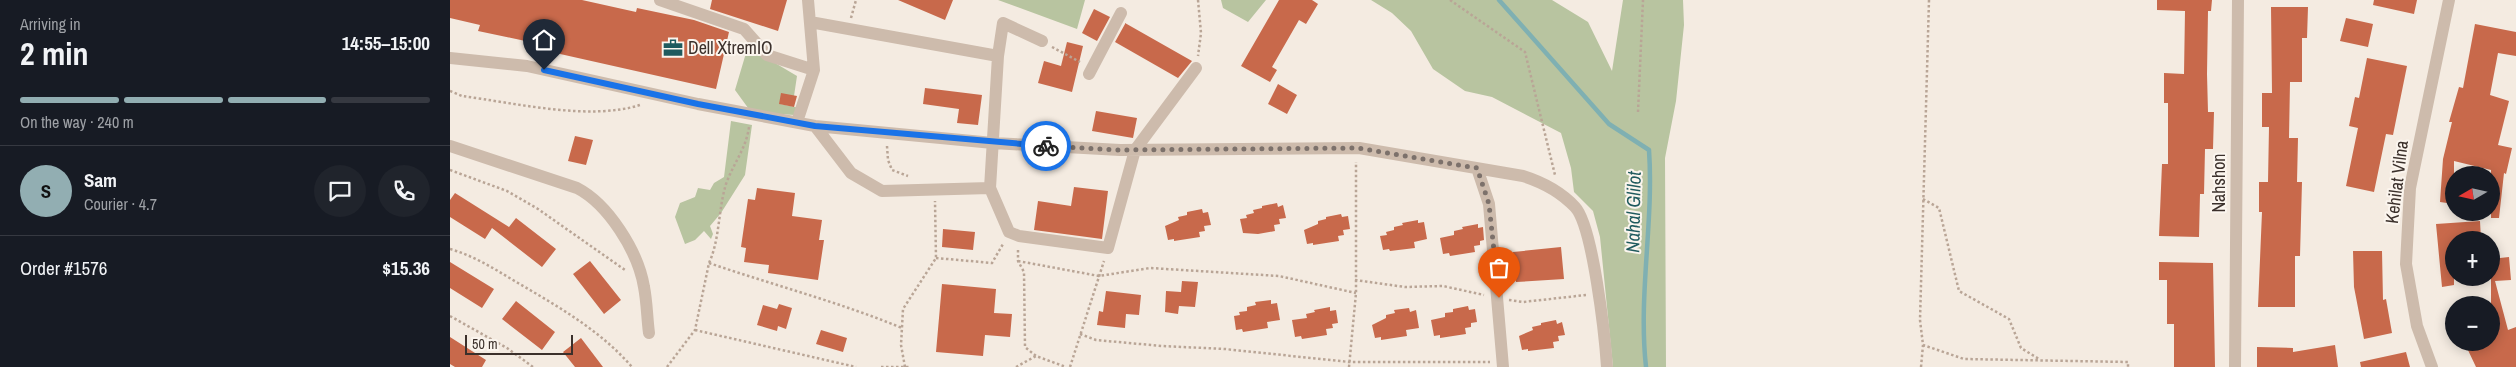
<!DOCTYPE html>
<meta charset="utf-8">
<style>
body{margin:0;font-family:"Archivo Narrow",sans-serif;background:#20242c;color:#f1f3f6;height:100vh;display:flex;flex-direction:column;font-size:19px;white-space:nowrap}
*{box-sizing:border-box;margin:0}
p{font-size:16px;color:#9ea1a6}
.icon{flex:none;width:28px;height:28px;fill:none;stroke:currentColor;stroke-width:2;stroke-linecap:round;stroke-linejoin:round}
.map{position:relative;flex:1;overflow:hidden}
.details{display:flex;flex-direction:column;background:#171b24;width:450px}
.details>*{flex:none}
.needle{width:32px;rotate:261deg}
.tools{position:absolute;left:1995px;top:166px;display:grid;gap:10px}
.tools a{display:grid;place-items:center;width:55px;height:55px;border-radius:50%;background:#171b24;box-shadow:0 2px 12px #0003;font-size:25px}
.scale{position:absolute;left:15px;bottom:12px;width:108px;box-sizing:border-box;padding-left:5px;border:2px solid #3b302b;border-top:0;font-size:14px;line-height:18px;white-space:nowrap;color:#3b302b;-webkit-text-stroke:4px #fbf5ee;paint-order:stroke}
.pin{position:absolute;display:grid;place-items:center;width:42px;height:42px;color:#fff;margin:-51px -21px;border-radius:50% 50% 50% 0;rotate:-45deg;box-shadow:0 0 5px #0007}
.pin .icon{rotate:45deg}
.courier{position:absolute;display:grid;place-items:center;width:50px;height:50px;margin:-25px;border:4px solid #1a73e8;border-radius:50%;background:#fff;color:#222;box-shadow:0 1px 6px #0007}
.summary em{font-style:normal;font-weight:700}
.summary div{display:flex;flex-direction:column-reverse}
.summary{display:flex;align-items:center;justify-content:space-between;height:85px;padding:0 20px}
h1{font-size:32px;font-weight:700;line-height:38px}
.bar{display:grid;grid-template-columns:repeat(4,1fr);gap:8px 5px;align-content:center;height:60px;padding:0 20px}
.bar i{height:6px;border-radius:4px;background:#363941}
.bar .active{background:#92aeb2}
.bar p{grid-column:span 4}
.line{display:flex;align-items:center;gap:12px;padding:0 20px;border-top:1px solid #363941}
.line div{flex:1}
.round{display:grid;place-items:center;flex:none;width:52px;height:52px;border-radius:26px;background:#20242c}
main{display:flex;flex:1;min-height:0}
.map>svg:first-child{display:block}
.green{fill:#b8c4a0}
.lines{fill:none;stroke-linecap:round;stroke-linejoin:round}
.stream{stroke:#7fb0b2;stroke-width:4.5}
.building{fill:#c8694b}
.path{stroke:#b9a596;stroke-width:2.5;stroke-dasharray:2.5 2.5;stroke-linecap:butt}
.minor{stroke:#cdbbac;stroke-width:12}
.done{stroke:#7c716b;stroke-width:5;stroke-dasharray:0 9}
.route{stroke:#1a73e8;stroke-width:6}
.labels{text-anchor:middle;stroke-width:4;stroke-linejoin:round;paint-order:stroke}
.poi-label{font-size:18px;fill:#3b302b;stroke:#fbf5ee;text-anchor:start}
.street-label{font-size:18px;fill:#3b302b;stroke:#fbf5ee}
.water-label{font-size:19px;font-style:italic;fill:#1f5a5e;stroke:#fbf5ee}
</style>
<main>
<section class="details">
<div class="summary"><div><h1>2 min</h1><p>Arriving in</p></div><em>14:55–15:00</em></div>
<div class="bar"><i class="active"></i><i class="active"></i><i class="active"></i><i></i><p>On the way · 240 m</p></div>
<div class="line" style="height:90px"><b class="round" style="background:#92aeb2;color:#111">S</b><div><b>Sam</b><p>Courier · 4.7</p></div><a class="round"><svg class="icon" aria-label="chat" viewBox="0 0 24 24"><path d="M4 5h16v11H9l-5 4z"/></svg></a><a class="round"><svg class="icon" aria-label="phone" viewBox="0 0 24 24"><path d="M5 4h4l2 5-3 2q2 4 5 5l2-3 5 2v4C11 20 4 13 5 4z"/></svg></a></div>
<div class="line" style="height:65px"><div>Order #1576</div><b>$15.36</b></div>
</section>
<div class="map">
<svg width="2066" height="367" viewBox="0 0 2066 367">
<rect width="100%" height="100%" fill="#f4ebe1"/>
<path class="green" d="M548 0H635L627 29Z
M771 0H816L798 22 773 8Z
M921 0H1102L1138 22 1162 71 1173 0H1233L1234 25 1226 101 1215 158 1216 367H1163L1150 237 1143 211 1124 192 1121 168 1111 133 1042 97 1015 91 983 69 961 31 942 13Z
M299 43 320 60 347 76 344 96 330 104 350 108 344 115 301 112 285 90Z
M281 121 302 125 295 175 271 213 260 226 263 234 261 239 254 231 245 240 235 244 225 217 230 203 245 197 248 188 260 190 264 183 274 177Z"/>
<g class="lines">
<path class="stream" d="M1049 0 1159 124 1199 150C1204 222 1188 295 1196 367"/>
</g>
<path class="building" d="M0 0H132L186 12 187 8 244 20 279 32 266 89 79 47 80 42 28 31 30 25 0 18Z
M262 0H337L328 31 260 9Z
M448 0H503L495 20Z
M829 0H862L868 4 856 24 849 20 822 67 827 70 820 82 791 66Z
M1707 0H1762L1761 11H1758L1757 74 1758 112H1764L1763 149H1755L1754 194H1750L1749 237 1709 236 1712 164H1718V103H1714V73L1734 74 1735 11 1707 10Z
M1924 0H1967L1964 14 1923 5Z
M1821 7H1858L1857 38H1852V82H1840L1839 138H1848L1847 182H1852L1850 256H1845V307H1808L1812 212H1809V182H1818L1819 127H1812V93H1822Z
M644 9 660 17 647 41 632 33Z
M1896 18 1923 24 1918 47 1890 41Z
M675 24V23L742 61 728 78 665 42Z
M2025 24 2066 32V56L2048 53 2040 95 2059 101 2048 145 2062 148 2056 174 2054 173 2049 218H2041V170L2004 161V204L1990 202 1993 159 2002 122H1999L2009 87 2013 88Z
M617 42 633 46 622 92 588 83 594 61 611 66Z
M1917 58 1957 66 1943 135 1936 134 1924 192 1896 186 1908 128 1899 126 1905 97 1909 98Z
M828 84 847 95 837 114 818 104Z
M475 88 532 95 528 125 507 123 509 109 473 104Z
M331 93 347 96 344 107 329 104Z
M646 111 687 118 683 138 642 131Z
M125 136 143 140 136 165 118 161Z
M624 187 658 191 652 239 584 230 588 201 621 206Z
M307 188 345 193 342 216 372 220 369 240H374L368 280 318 273 319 265 294 262 296 248 291 247 298 199 305 200Z
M5 193 59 227 66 218 106 249 92 267 42 228 35 239 0 217V200Z
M827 203 828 207 833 205 836 218 829 219 830 224 824 225 825 231 808 234 793 233 790 219 797 218 796 215 804 213 803 210 812 208V206Z
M752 209 753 213 758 212 761 225 754 226 755 231 749 232 750 237 724 241V239L718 240 715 226 729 220 728 217 737 215V212Z
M891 214 892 217 898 216 900 229 893 230 894 235 888 236 889 241 863 245V243L857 244 854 230 868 224V221L876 219V217Z
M968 220V223L974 222 977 239 964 242 965 248 940 251 939 249 933 250 930 236 937 235 936 232 944 230V227L953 225 952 223Z
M2030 221 2031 240H2004V285L1992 287 1986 224Z
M1028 224V228L1033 227 1034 240 1030 241V245L1024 246 1025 252 1000 256 999 253 993 254 990 238 1004 235V231L1013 229 1012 227Z
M493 229 525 232 523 250 492 247Z
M1111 247 1114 279 1066 282 1063 252Z
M1903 251H1932L1933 300 1936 299 1942 333 1914 339 1904 287Z
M2059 257 2061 280 2045 281 2058 330 2066 327V367H2026L2017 348 2029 342H2041V282L2044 281 2041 282V259Z
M140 261 171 300 154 314 123 274Z
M0 262 44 289 32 308 0 288Z
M1709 262 1763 263 1765 367H1724V324H1717V280H1709Z
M732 281 748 282 745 307 729 306 728 314 715 312 716 291 731 292Z
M492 284 546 289 544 313 562 314 560 337 535 335 533 356 486 352Z
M656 291 691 295 689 315 676 314 675 328 647 325 649 311 653 312Z
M821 300V304L827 303 830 320 817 322 818 328 793 332 792 329 786 330 784 316 790 315 789 312 797 311V307L806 305 805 302Z
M66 301 105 332 92 350 52 319Z
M329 304 342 308 336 329 328 326 327 331 307 325 313 305 327 309Z
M1018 306 1019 310 1025 309 1027 322 1021 323V327L1015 328 1016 334 990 338V335L984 336 981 320 995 317V313L1003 312V309Z
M880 307V311L886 310 888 323 882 324 883 328 876 329 877 335 852 339 851 336 845 337 842 320 857 318 856 314 865 312 864 310Z
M959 308 960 312 966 310 969 328 956 330 957 336 931 340V337L925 338 922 325 936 318V315L945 313 944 310Z
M1106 320 1107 324 1112 322 1115 335 1108 336 1109 341 1103 342 1104 348 1078 351V349L1072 350 1069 336 1083 330 1082 327 1091 325V323Z
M371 330 397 338 393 352 366 344Z
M0 337 36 360 32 367H5L0 364Z
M131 338 153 367H125L113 352Z
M1885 345 1888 367H1807V347L1843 348V352Z
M1956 352 1960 367H1911L1910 362Z"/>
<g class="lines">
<path class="path" d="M748 0 751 33 748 56
M1000 0 1075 52 1105 175
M1479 0 1470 320 1473 345 1514 359 1678 362V367
M401 18 406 0
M602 47 630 62
M0 91 12 96C65 103 140 121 190 105
M1188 112 1193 0
M437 146 438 160 442 170 458 176
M0 170 57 191 88 209 175 270
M1473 199 1489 208 1509 291 1559 319 1571 348 1589 359
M0 249C25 256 46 270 68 283 109 307 151 331 182 367
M568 250V261L574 272 575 347 586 356 616 367
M486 258 542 263 553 244
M568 261 649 276 700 268 829 276 906 293
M259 263C323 285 389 302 452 328
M905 280 955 287 993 286 1034 295
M1059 300 1073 302 1136 295
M0 316 57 348 83 367
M245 330 406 367
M630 334 646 340 712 346 775 349 899 362H1040
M217 367 245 330 259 263C270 239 268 210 276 184 283 164 296 149 299 127
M431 367H459
M455 367 451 345 453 309 486 258 485 201
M566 367 586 356
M620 367 654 261
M899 367 906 293V162
M1471 367 1473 345"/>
<path class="minor" d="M210 0 294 29 317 55 364 70
M360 22 548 56 540 188 559 232 569 236 658 248 685 150 746 68
M548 56 553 23 592 41
M0 58 77 66 248 104 365 126 543 143 670 150 909 148 1073 176C1092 182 1111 192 1125 207 1143 226 1155 337 1157 367
M639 74 671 13
M347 122 364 70 358 0
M365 126 401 173 432 191 540 188
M0 146 127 188C158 204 188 251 194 287 197 302 197 318 199 333
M1027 168 1039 204 1053 367
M1785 367 1788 0
M1982 367 1967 326 1956 264 1960 188 1999 0"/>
</g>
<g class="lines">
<path class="done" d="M596 146 670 150 908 148 1027 168 1039 204 1049 298"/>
<path class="route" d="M94 70 248 104 365 126 596 146"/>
</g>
<defs>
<symbol id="office-bare" viewBox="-9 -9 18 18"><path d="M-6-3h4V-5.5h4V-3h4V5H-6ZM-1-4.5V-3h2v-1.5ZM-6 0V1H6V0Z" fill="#1f5a5e" stroke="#fbf5ee" stroke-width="2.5" paint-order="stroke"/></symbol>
</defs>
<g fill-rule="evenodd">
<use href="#office-bare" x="209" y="34" width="28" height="28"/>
</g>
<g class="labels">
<g class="poi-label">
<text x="238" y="54">Dell XtremIO</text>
</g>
<g class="street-label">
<text transform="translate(1947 182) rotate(-83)" y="6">Kehilat Vilna</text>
<text transform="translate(1769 183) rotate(-90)" y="6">Nahshon</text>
</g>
<g class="water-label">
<text transform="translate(1183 212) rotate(-89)" y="7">Nahal Glilot</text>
</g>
</g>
</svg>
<div class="tools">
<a><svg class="needle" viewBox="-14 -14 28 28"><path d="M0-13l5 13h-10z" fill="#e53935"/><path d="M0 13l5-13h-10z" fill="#9ea1a6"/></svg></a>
<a>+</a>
<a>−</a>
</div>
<div class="scale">50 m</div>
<div class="pin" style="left:1049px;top:298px;background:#ea580c"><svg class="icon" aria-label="bag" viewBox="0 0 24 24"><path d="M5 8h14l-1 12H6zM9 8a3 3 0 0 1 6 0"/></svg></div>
<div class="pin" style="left:94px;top:70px;background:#1f2937"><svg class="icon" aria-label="home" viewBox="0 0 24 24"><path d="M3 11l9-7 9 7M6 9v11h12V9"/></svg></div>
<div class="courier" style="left:596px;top:146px"><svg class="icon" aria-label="bike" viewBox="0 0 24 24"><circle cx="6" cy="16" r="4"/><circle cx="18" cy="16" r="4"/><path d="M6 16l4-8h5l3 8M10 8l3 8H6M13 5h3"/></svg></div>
</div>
</main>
